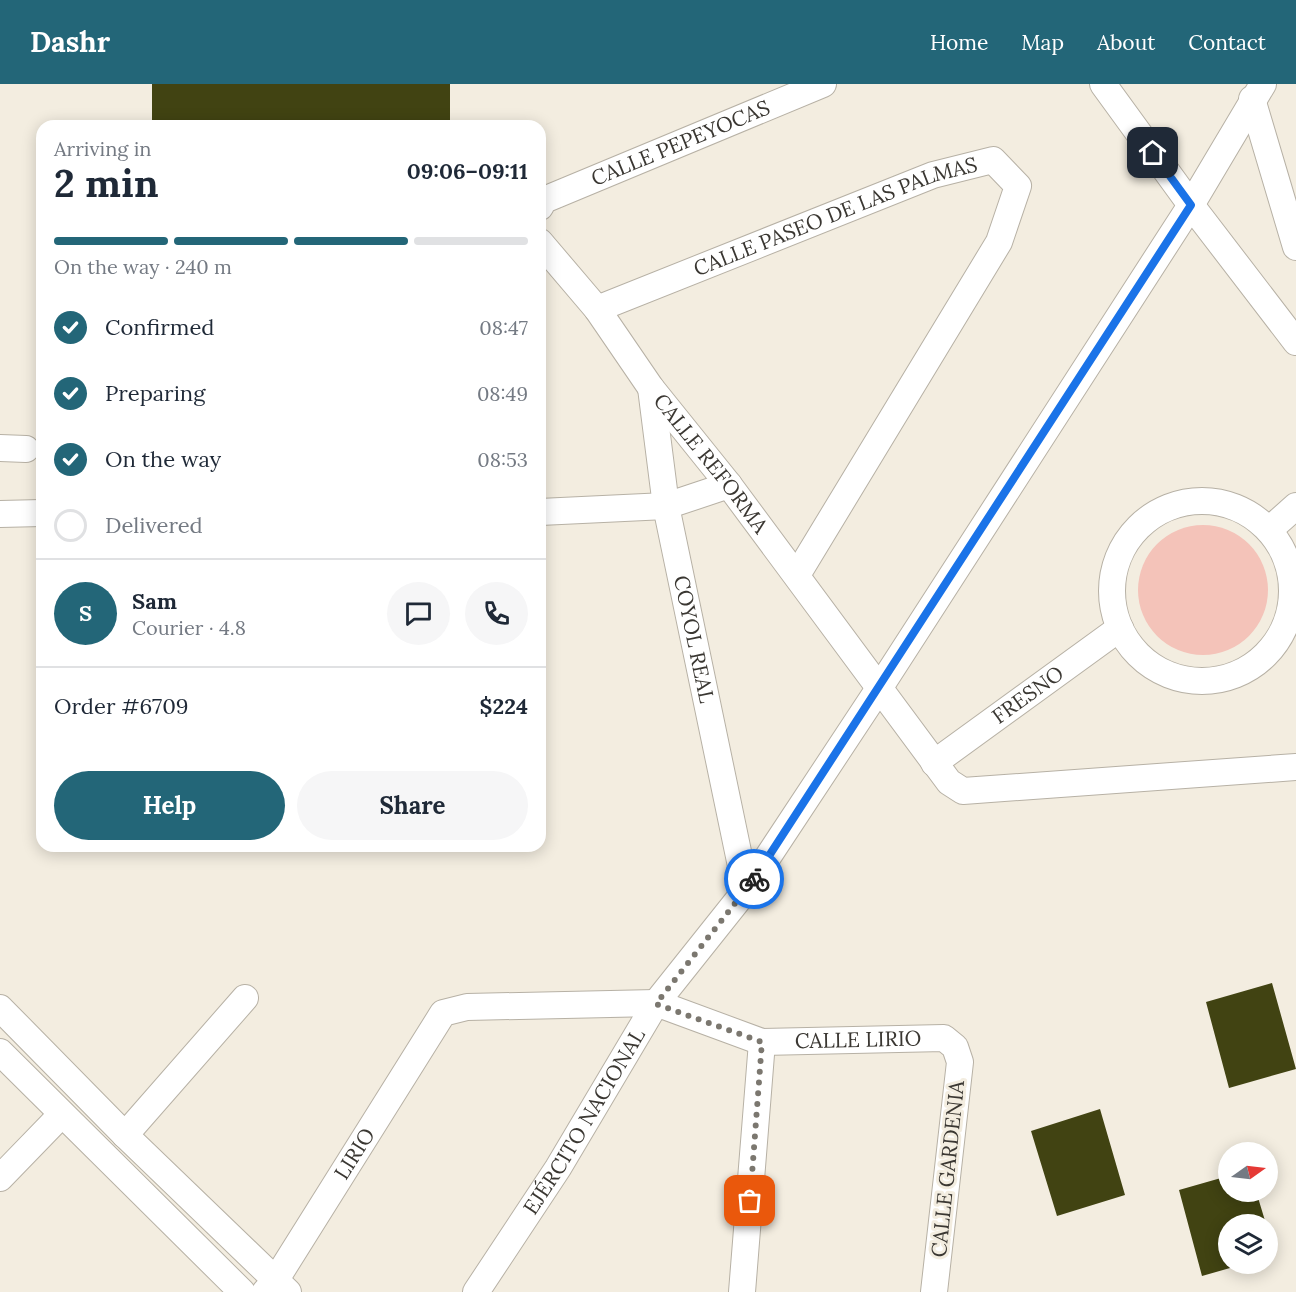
<!DOCTYPE html>
<meta charset="utf-8">
<style>
body{margin:0;font-family:Lora,serif;background:#f6f6f7;color:#1f2937;height:100vh;display:flex;flex-direction:column;font-size:22px;white-space:nowrap}
*{box-sizing:border-box;margin:0}
p{font-size:20px;color:#747a83}
.icon{flex:none;width:33px;height:33px;fill:none;stroke:currentColor;stroke-width:2;stroke-linecap:round;stroke-linejoin:round}
.map{position:relative;flex:1;overflow:hidden}
.details{position:absolute;left:36px;top:36px;width:510px;height:732px;display:flex;flex-direction:column;background:#fff;border-radius:18px;box-shadow:0 3px 15px #0003}
.details>*{flex:none}
.needle{width:39px;rotate:76deg}
.tools{position:absolute;left:1218px;top:1058px;display:grid;gap:12px}
.tools a{display:grid;place-items:center;width:60px;height:60px;border-radius:50%;background:#fff;box-shadow:0 3px 15px #0003;font-size:30px}
.pin{position:absolute;display:grid;place-items:center;width:51px;height:51px;color:#fff;margin:-26px;border-radius:12px;box-shadow:0 3px 9px #0006}
.courier{position:absolute;display:grid;place-items:center;width:60px;height:60px;margin:-30px;border:4px solid #1a73e8;border-radius:50%;background:#fff;color:#222;box-shadow:0 2px 8px #0007}
.summary em{font-style:normal;font-weight:800}
.summary div{display:flex;flex-direction:column-reverse}
.summary{display:flex;align-items:center;justify-content:space-between;height:102px;padding:0 18px}
h1{font-size:39px;font-weight:800;line-height:45px}
.bar{display:grid;grid-template-columns:repeat(4,1fr);gap:9px 6px;align-content:center;height:72px;padding:0 18px}
.bar i{height:8px;border-radius:4px;background:#e0e1e3}
.bar .active{background:#236678}
.bar p{grid-column:span 4}
.line{display:flex;align-items:center;gap:15px;padding:0 18px;border-top:2px solid #e0e1e3}
.line div{flex:1}
.round{display:grid;place-items:center;flex:none;width:63px;height:63px;border-radius:32px;background:#f6f6f7}
ol{padding:0 18px;list-style:none}
li{display:flex;align-items:center;gap:18px;height:66px}
li p{margin-inline-start:auto}
li .icon{padding:6px;border-radius:50%;background:#236678;color:#fff;stroke-width:4}
li:last-child{color:#747a83}
li i{width:33px;height:33px;border:3px solid #e0e1e3;border-radius:50%}
.button{display:flex;gap:12px;margin-top:auto;padding:12px 18px}
.button a{flex:1;height:69px;border-radius:36px;background:#236678;color:#fff;font-size:24px;font-weight:800;line-height:69px;text-align:center}
.button a+a{background:#f6f6f7;color:#1f2937}
header{display:flex;align-items:center;gap:36px;box-sizing:border-box;height:84px;padding:0 30px;background:#236678;color:#fff}
header strong{font-size:28px}
nav{display:flex;gap:33px;margin-inline-start:auto;font-size:21px}
.map>svg:first-child{display:block}
.green{fill:#f4c3b9}
.building{fill:#414312}
.lines{fill:none;stroke-linecap:round;stroke-linejoin:round}
.minor-casing{stroke:#b7b1a5;stroke-width:28}
.minor{stroke:#fff;stroke-width:26}
.done{stroke:#7b776f;stroke-width:6;stroke-dasharray:0 10.8}
.route{stroke:#1a73e8;stroke-width:8}
.labels{text-anchor:middle;stroke-width:6;stroke-linejoin:round;paint-order:stroke}
.street-label{font-size:21px;fill:#3a3732;stroke:#f3ede0}
</style>
<header>
<strong>Dashr</strong>
<nav><a>Home</a><a>Map</a><a>About</a><a>Contact</a></nav>
</header>
<div class="map">
<svg width="1296" height="1208" viewBox="0 0 1296 1208">
<rect width="100%" height="100%" fill="#f3ede0"/>
<path class="green" d="M1138 506a65 65 0 1 1 130 0a65 65 0 1 1-130 0Z"/>
<path class="building" d="M152 0H450V42H152Z
M1272 899 1296 985 1229 1004 1206 918Z
M1100 1025 1125 1111 1057 1132 1031 1047Z
M1228 1092V1107H1256L1266 1140H1228V1179L1244 1180 1202 1192 1179 1106Z
M1268 1149 1274 1171 1268 1173Z"/>
<g class="lines">
<defs>
<g id="minor">
<path d="M1103 0 1191 121 1296 258"/>
<path d="M1252 15 1296 163"/>
<path id="s1" d="M540 123 544 116 823 0"/>
<path id="s2" d="M540 158 597 225 651 304 729 401 949 698 963 707 1296 683"/>
<path id="s3" d="M597 225 933 91 993 76 1018 102 999 158 797 491"/>
<path id="s4" d="M651 304 666 422 746 806"/>
<path d="M0 364 26 365"/>
<circle cx="1202" cy="507" r="90"/>
<path d="M540 428 666 422 729 401"/>
<path d="M0 430 42 429"/>
<path d="M1269 446 1296 422"/>
<path id="s5" d="M934 679 1120 544"/>
<path d="M0 924 125 1051 288 1208"/>
<path d="M0 968 242 1208"/>
<path d="M125 1051 245 914"/>
<path d="M0 1094 62 1030"/>
<path id="s6" d="M265 1208 275 1197 443 929 467 923 656 919 762 958 944 954 955 963 960 978 934 1208"/>
<path id="s7" d="M476 1208 558 1084 656 919 746 806 880 603 1191 121 1263 0"/>
<path d="M742 1208 762 958"/>
</g>
</defs>
<use href="#minor" class="minor-casing"/>
<use href="#minor" class="minor"/>
</g>
<g class="lines">
<path class="done" d="M750 1117 762 958 656 920 754 795"/>
<path class="route" d="M754 795 1191 121 1153 69"/>
</g>
<g class="labels">
<g class="street-label">
<text dy="7" stroke="none"><textPath href="#s1" startOffset="156">CALLE PEPEYOCAS</textPath></text>
<text dy="7" stroke="none"><textPath href="#s3" startOffset="256">CALLE PASEO DE LAS PALMAS</textPath></text>
<text dy="7" stroke="none"><textPath href="#s2" startOffset="280">CALLE REFORMA</textPath></text>
<text dy="7" stroke="none"><textPath href="#s4" startOffset="255">COYOL REAL</textPath></text>
<text dy="7" stroke="none"><textPath href="#s5" startOffset="116">FRESNO</textPath></text>
<text dy="7" stroke="none"><textPath href="#s6" startOffset="754">CALLE LIRIO</textPath></text>
<text dy="7" stroke="none"><textPath href="#s7" startOffset="202">EJÉRCITO NACIONAL</textPath></text>
<text dy="7" stroke="none"><textPath href="#s6" startOffset="165">LIRIO</textPath></text>
<text transform="translate(948 1085) rotate(-84)" y="7">CALLE GARDENIA</text>
</g>
</g>
</svg>
<div class="tools">
<a><svg class="needle" viewBox="-14 -14 28 28"><path d="M0-13l5 13h-10z" fill="#e53935"/><path d="M0 13l5-13h-10z" fill="#747a83"/></svg></a>
<a><svg class="icon" aria-label="layers" viewBox="0 0 24 24"><path d="M12 4l9 5-9 5-9-5zM3 14l9 5 9-5"/></svg></a>
</div>
<div class="pin" style="left:750px;top:1117px;background:#ea580c"><svg class="icon" aria-label="bag" viewBox="0 0 24 24"><path d="M5 8h14l-1 12H6zM9 8a3 3 0 0 1 6 0"/></svg></div>
<div class="pin" style="left:1153px;top:69px;background:#1f2937"><svg class="icon" aria-label="home" viewBox="0 0 24 24"><path d="M3 11l9-7 9 7M6 9v11h12V9"/></svg></div>
<div class="courier" style="left:754px;top:795px"><svg class="icon" aria-label="bike" viewBox="0 0 24 24"><circle cx="6" cy="16" r="4"/><circle cx="18" cy="16" r="4"/><path d="M6 16l4-8h5l3 8M10 8l3 8H6M13 5h3"/></svg></div>
<section class="details">
<div class="summary"><div><h1>2 min</h1><p>Arriving in</p></div><em>09:06–09:11</em></div>
<div class="bar"><i class="active"></i><i class="active"></i><i class="active"></i><i></i><p>On the way · 240 m</p></div>
<ol>
<li><svg class="icon" aria-label="check" viewBox="0 0 24 24"><path d="M5 12l5 5 9-10"/></svg>Confirmed<p>08:47</p></li>
<li><svg class="icon" aria-label="check" viewBox="0 0 24 24"><path d="M5 12l5 5 9-10"/></svg>Preparing<p>08:49</p></li>
<li><svg class="icon" aria-label="check" viewBox="0 0 24 24"><path d="M5 12l5 5 9-10"/></svg>On the way<p>08:53</p></li>
<li><i></i>Delivered</li>
</ol>
<div class="line" style="height:108px"><b class="round" style="background:#236678;color:#fff">S</b><div><b>Sam</b><p>Courier · 4.8</p></div><a class="round"><svg class="icon" aria-label="chat" viewBox="0 0 24 24"><path d="M4 5h16v11H9l-5 4z"/></svg></a><a class="round"><svg class="icon" aria-label="phone" viewBox="0 0 24 24"><path d="M5 4h4l2 5-3 2q2 4 5 5l2-3 5 2v4C11 20 4 13 5 4z"/></svg></a></div>
<div class="line" style="height:78px"><div>Order #6709</div><b>$224</b></div>
<div class="button"><a>Help</a><a>Share</a></div>
</section>
</div>
